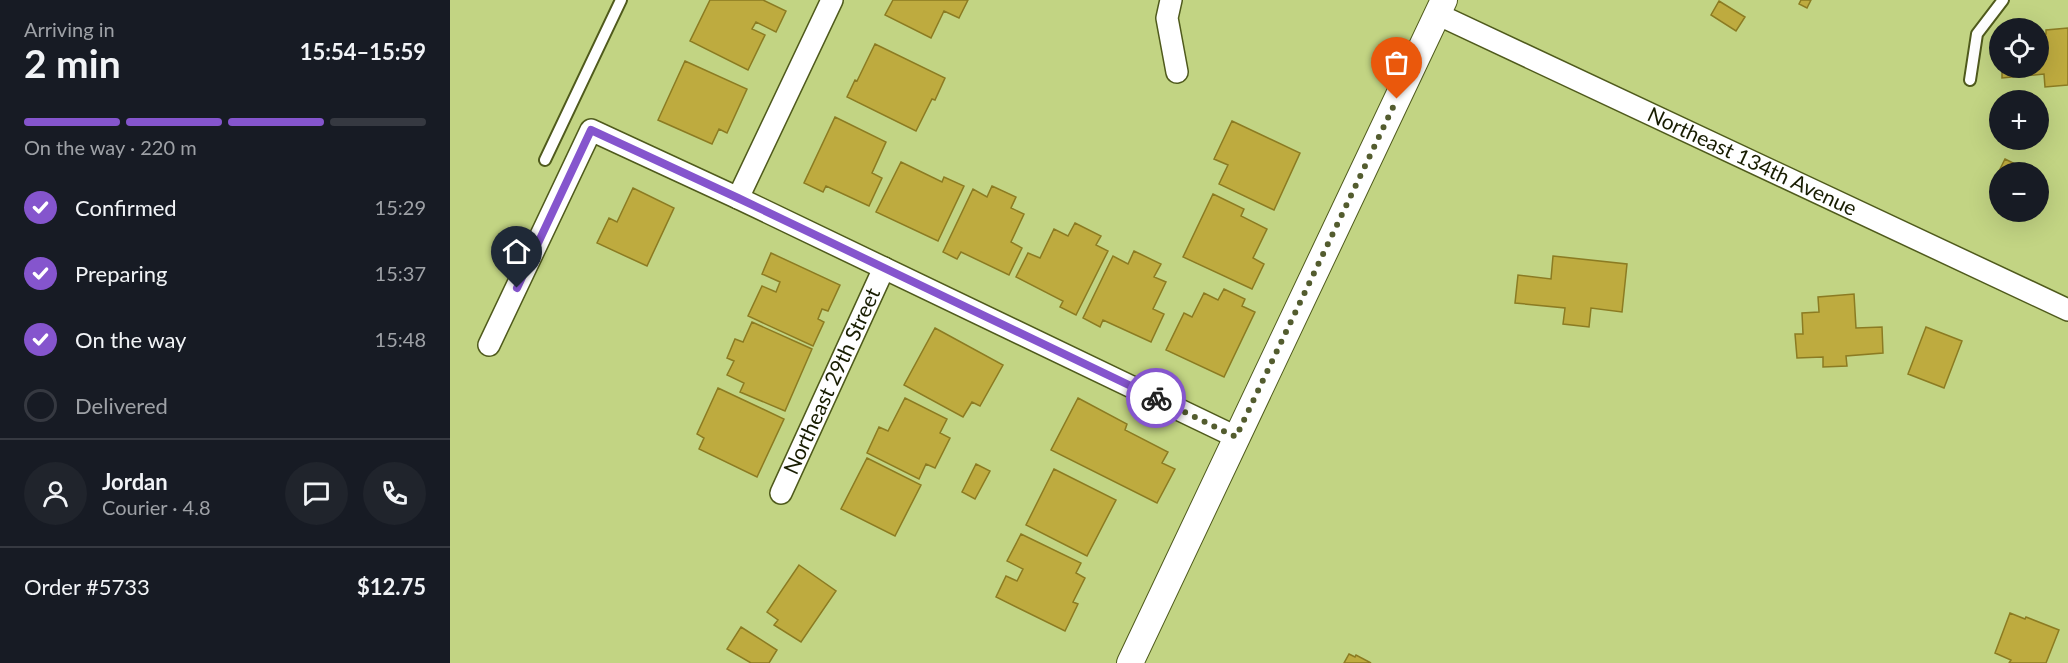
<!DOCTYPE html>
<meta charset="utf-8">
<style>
body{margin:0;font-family:Lato,sans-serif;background:#20242c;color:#f1f3f6;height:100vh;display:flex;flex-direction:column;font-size:22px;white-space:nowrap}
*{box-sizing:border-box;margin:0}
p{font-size:20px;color:#9ea1a6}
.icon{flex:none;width:33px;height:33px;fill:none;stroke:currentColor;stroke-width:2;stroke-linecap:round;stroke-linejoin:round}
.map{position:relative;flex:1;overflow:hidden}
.drawer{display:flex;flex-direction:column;background:#171b24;width:450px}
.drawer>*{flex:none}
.fabs{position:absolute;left:1539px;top:18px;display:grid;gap:12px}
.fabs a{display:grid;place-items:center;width:60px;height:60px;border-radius:50%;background:#171b24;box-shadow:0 6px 24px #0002;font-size:30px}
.pin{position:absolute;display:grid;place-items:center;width:51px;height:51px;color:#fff;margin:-62px -26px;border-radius:50% 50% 50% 0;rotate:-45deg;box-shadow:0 0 6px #0007}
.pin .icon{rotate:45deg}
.courier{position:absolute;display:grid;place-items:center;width:60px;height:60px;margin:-30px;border:4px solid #8555cd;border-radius:50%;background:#fff;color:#222;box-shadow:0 2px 8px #0007}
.summary em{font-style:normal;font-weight:700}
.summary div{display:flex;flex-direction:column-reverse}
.summary{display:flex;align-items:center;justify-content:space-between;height:102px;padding:0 24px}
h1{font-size:39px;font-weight:700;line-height:45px}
.bar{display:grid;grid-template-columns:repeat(4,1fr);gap:9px 6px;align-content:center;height:72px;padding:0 24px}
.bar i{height:8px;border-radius:4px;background:#363941}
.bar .active{background:#8555cd}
.bar p{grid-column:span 4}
.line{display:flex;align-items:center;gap:15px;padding:0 24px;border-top:2px solid #363941}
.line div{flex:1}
.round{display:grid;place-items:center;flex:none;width:63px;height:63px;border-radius:32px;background:#20242c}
ol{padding:0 24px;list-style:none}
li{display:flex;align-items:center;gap:18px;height:66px}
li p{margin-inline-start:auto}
li .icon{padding:6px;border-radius:50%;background:#8555cd;color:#fff;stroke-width:4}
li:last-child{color:#9ea1a6}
li i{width:33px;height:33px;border:3px solid #363941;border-radius:50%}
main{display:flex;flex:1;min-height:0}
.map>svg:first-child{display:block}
.building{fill:#beab3f;stroke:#8b7b22;stroke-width:1.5}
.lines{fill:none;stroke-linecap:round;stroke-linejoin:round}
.service-casing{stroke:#4f5a1c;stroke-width:14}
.minor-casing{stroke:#4f5a1c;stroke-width:24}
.tertiary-casing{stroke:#4f5a1c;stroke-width:28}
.service{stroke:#fff;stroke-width:10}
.minor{stroke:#fff;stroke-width:21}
.tertiary{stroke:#fff;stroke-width:26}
.done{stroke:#535c2e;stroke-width:6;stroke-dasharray:0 10.8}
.route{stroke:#8555cd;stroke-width:8}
.labels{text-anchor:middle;stroke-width:4.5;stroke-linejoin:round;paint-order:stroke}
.street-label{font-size:21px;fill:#171c00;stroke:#c2d483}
</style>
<main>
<section class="drawer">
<div class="summary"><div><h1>2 min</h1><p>Arriving in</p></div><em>15:54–15:59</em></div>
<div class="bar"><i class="active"></i><i class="active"></i><i class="active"></i><i></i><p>On the way · 220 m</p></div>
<ol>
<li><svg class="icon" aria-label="check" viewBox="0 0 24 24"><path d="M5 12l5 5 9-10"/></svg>Confirmed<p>15:29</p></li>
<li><svg class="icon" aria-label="check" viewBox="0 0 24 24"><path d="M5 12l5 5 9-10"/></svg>Preparing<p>15:37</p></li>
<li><svg class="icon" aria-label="check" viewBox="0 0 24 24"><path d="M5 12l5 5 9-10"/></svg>On the way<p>15:48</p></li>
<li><i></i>Delivered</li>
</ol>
<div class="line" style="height:108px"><a class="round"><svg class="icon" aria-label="person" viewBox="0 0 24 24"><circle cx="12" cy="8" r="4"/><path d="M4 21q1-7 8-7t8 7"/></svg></a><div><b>Jordan</b><p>Courier · 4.8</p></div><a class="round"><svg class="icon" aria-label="chat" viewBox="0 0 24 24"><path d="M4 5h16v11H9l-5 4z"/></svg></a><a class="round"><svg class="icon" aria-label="phone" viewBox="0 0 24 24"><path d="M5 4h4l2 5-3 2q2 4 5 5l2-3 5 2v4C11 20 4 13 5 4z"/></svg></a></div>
<div class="line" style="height:78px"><div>Order #5733</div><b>$12.75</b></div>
</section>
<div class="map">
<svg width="1618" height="663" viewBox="0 0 1618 663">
<rect width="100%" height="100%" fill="#c2d483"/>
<path class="building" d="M260 0H313L336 11 326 32 306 22 302 29 315 35 298 70 240 41Z
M443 0H518L509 18 494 11 481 38 435 15Z
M1351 0H1361L1357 8 1349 4Z
M1269 1 1295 17 1286 31 1261 15Z
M1618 28V85L1595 87 1594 74 1552 78V68H1588V34H1596V30Z
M425 44 495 78 485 100 482 99 466 131 397 97 405 80 407 81Z
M235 61 297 89 277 133 269 129 262 144 208 120Z
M385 117 436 142 422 173 432 178 419 206 376 186 373 192 354 183Z
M782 121 850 153 824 210 769 184 778 165 764 159Z
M1555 159 1579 171 1578 172H1550V186L1543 183Z
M451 162 492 182 494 177 514 186 488 241 426 212Z
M542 186 566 197 561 208 574 214 561 242 572 248 559 275 511 252 507 259 493 252 523 189 537 197Z
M183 188 224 208 197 266 147 243 159 218 167 222Z
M763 194 794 209 791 216 817 229 803 258 814 264 802 289 733 257Z
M625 223 651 236 646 245 658 251 626 315 610 307 613 301 566 277 578 253 590 258 604 229 618 236Z
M684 251 711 264 704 277 716 282 703 309 714 314 701 342 653 320 650 327 633 318 663 256 678 264Z
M321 253 390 285 378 311 372 309 368 319 374 322 363 346 298 316 312 286 326 292 330 282 312 274Z
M1103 256 1177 264 1172 312 1141 308 1139 327 1113 324 1115 308 1065 303 1068 275 1101 279Z
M774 289 795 299 792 306 805 312 774 377 716 350 734 313 742 317 754 293 768 300Z
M1404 294 1406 328 1432 327 1433 353 1396 356 1397 366 1373 367V357L1347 358 1345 334H1353L1352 313 1369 312 1368 297Z
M302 322 362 349 335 411 290 392 294 383 277 375 284 361 277 358 285 339 293 342Z
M1476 327 1512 341 1494 388 1458 374Z
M485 328 553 365 530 406 522 402 513 417 454 385Z
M268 388 334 419 307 477 249 449 254 438 247 434Z
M455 398 497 419 490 433 500 438 485 468 476 464 469 479 417 453 429 427 438 431Z
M628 398 677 424 675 430 718 452 712 463 725 469 707 503 601 450Z
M417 458 471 485 445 536 391 509Z
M526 464 540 471 525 499 512 492Z
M604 469 666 500 637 556 576 525Z
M571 534 631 563 626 573 635 578 623 602 628 604 615 631 546 597 556 576 567 581 573 569 557 561Z
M349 565 386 591 351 642 324 625 328 620 317 612Z
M1560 613 1575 619 1576 617 1609 630 1596 663H1559L1561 660 1545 653Z
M291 627 327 650 319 663H301L277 649Z
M899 654 905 657 906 655 921 663H894Z"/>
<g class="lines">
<defs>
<path id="service" d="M1520 80 1527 34 1553 0
M95 160 171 0"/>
<g id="minor">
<path d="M721 0 717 18 727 72"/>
<path id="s1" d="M987 14 1618 310"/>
<path d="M288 198 382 0"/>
<path d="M39 345 141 130 288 198 786 437"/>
<path id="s2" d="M331 493 434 268"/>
</g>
<path id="tertiary" d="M680 663 994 0"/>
</defs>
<use href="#service" class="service-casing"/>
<use href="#minor" class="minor-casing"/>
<use href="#tertiary" class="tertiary-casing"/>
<use href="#service" class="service"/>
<use href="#minor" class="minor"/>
<use href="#tertiary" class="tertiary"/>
</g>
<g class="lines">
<path class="done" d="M706 398 786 437 947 99"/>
<path class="route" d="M67 288 141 130 288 198 706 398"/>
</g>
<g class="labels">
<g class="street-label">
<text dy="7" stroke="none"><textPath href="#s1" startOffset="348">Northeast 134th Avenue</textPath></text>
<text dy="7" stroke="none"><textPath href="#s2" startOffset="123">Northeast 29th Street</textPath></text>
</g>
</g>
</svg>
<div class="fabs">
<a><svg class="icon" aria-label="locate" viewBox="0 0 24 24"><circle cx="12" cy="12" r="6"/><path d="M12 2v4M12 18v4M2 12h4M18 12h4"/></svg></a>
<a>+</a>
<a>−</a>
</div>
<div class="pin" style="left:947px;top:99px;background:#ea580c"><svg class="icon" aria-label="bag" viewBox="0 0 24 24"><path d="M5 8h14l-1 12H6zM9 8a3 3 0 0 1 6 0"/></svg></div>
<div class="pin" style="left:67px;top:288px;background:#1f2937"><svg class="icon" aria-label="home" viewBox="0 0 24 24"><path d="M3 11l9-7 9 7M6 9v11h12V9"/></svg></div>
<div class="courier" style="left:706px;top:398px"><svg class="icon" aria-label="bike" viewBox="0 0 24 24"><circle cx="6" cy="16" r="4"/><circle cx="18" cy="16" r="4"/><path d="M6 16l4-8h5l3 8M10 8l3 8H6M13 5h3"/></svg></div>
</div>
</main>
